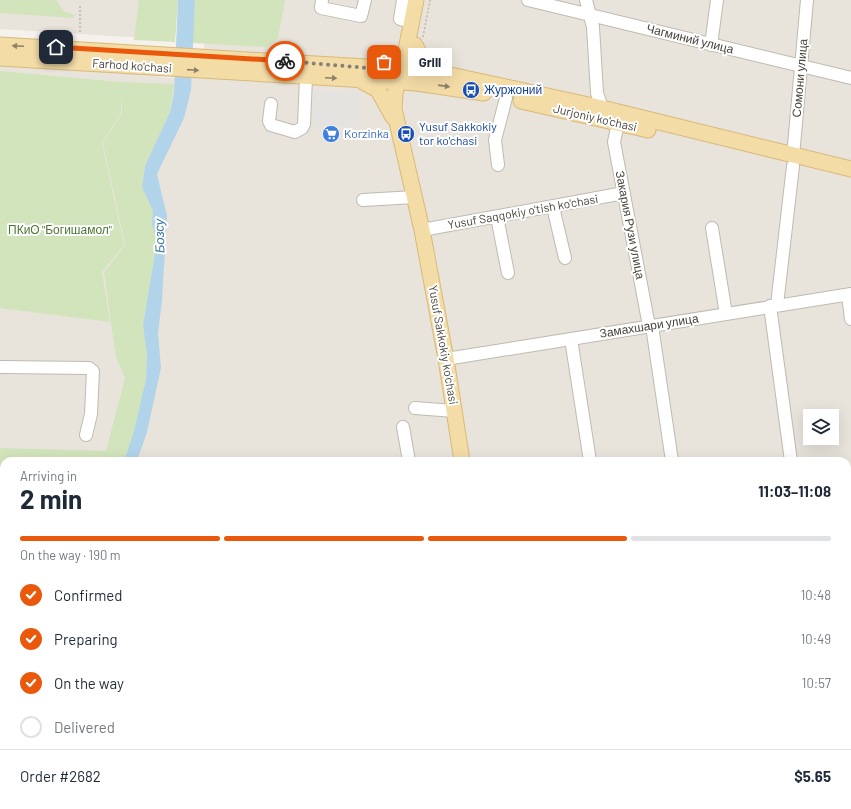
<!DOCTYPE html>
<meta charset="utf-8">
<style>
body{margin:0;font-family:Barlow,sans-serif;background:#f6f6f7;color:#1f2937;height:100vh;display:flex;flex-direction:column;font-size:15px;white-space:nowrap}
*{box-sizing:border-box;margin:0}
p{font-size:13px;color:#747a83}
.icon{flex:none;width:22px;height:22px;fill:none;stroke:currentColor;stroke-width:2;stroke-linecap:round;stroke-linejoin:round}
.map{position:relative;flex:1;overflow:hidden}
.details{position:absolute;left:0px;top:457px;width:851px;height:352px;display:flex;flex-direction:column;background:#fff;border-radius:12px 12px 0 0;box-shadow:0 4px 16px #0002}
.details>*{flex:none}
.controls{position:absolute;left:803px;top:409px;display:grid;gap:8px}
.controls a{display:grid;place-items:center;width:36px;height:36px;border-radius:0px;background:#fff;box-shadow:0 4px 16px #0002;font-size:20px}
.pin{position:absolute;display:grid;place-items:center;width:34px;height:34px;color:#fff;margin:-17px;border-radius:8px;box-shadow:0 2px 6px #0006}
.courier{position:absolute;display:grid;place-items:center;width:40px;height:40px;margin:-20px;border:3px solid #ea580c;border-radius:50%;background:#fff;color:#222;box-shadow:0 1px 5px #0007}
.bubble{position:absolute;height:28px;border-radius:0px;background:#fff;box-shadow:0 4px 16px #0002;font-size:13px;font-weight:700;line-height:28px;text-align:center}
.head em{font-style:normal;font-weight:700}
.head div{display:flex;flex-direction:column-reverse}
.head{display:flex;align-items:center;justify-content:space-between;height:68px;padding:0 20px}
h1{font-size:26px;font-weight:700;line-height:30px}
.bar{display:grid;grid-template-columns:repeat(4,1fr);gap:6px 4px;align-content:center;height:48px;padding:0 20px}
.bar i{height:5px;border-radius:3px;background:#e0e1e3}
.bar .on{background:#ea580c}
.bar p{grid-column:span 4}
.line{display:flex;align-items:center;gap:10px;padding:0 20px;border-top:1px solid #e0e1e3}
.line div{flex:1}
ol{padding:0 20px;list-style:none}
li{display:flex;align-items:center;gap:12px;height:44px}
li p{margin-inline-start:auto}
li .icon{padding:4px;border-radius:50%;background:#ea580c;color:#fff;stroke-width:4}
li:last-child{color:#747a83}
li i{width:22px;height:22px;border:2px solid #e0e1e3;border-radius:50%}
.map>svg:first-child{display:block}
.residential{fill:#e8e4dc;fill-rule:evenodd}
.green{fill:#d2e4bb}
.parking{fill:#e4e3e0}
.water{fill:#b1d4ea}
.lines{fill:none;stroke-linecap:round;stroke-linejoin:round}
.minor-casing{stroke:#bfbab0;stroke-width:14}
.major-casing{stroke:#d8b978;stroke-width:17}
.path{stroke:#c0b5a3;stroke-width:1.5;stroke-dasharray:2 2;stroke-linecap:butt}
.minor{stroke:#fff;stroke-width:12}
.major{stroke:#f4dca7;stroke-width:15}
.oneway{fill:#8d8066}
.done{stroke:#858079;stroke-width:4;stroke-dasharray:0 7.2}
.route{stroke:#ea580c;stroke-width:5}
.labels{text-anchor:middle;stroke-width:4;stroke-linejoin:round;paint-order:stroke}
.street-label{font-size:12px;fill:#49433b;stroke:#fff}
.transit-label{font-size:12px;fill:#164399;stroke:#fff;text-anchor:start}
.shop-label{font-size:12px;fill:#366cbe;stroke:#fff;text-anchor:start}
.park-label{font-size:12px;fill:#4e7534;stroke:#fff}
.water-label{font-size:13px;font-style:italic;fill:#3d7aa2;stroke:#fff}
</style>
<div class="map">
<svg width="851" height="809" viewBox="0 0 851 809">
<rect width="100%" height="100%" fill="#f5f2ed"/>
<path class="residential" d="M0 0H148L144 38 0 29Z
M206 0H851V809H0V58L84 63 169 78 264 74 265 60 204 49ZM810 416H832V438H810ZM4 461H847V805H4Z"/>
<path class="green" d="M0 0H56L64 11 74 15V18L0 13Z
M139 0H178L175 42 134 40Z
M195 0H285L278 38 266 47 192 43Z
M0 71 120 82 174 84 170 112 145 166 142 187 153 211 152 224 157 241 143 325 147 354 146 379 134 431 124 461H4V501H0V448L106 451 125 378 116 358 104 272 125 245 103 143 122 113 121 94V113L102 143 124 245 102 272 110 322 0 308Z
M4 519V605L0 607V549Z
M4 752V805H101L100 809H0V757Z"/>
<path class="parking" d="M312 90 358 94V125L313 127Z"/>
<path class="water" d="M178 0H195L191 90 184 118 157 174 167 216 162 300 158 333 161 368 147 432 137 461H124L134 431 146 379 147 354 143 325 157 241 152 224 153 211 142 187 145 166 170 112 174 93Z"/>
<g class="lines">
<defs>
<path id="minor" d="M322 0 321 8 361 16 365 0
M403 0 400 19 411 22
M528 0 851 78
M586 0 593 27 597 93 602 108
M711 45 717 0
M271 104 269 121 271 125 295 132 302 128 304 124 306 77
M618 123 614 142 649 326
M793 156 807 0
M498 165 495 140 506 98
M363 200 415 197
M553 207 565 258
M497 217 508 273
M712 228 726 314
M422 230 624 193
M848 295 851 319
M777 305 793 166
M770 306 791 461
M652 326 672 461
M571 339 590 461
M446 359 851 294
M0 367 89 368 93 371 91 414 86 435
M415 408 454 411
M403 427 409 461
M847 647 851 646
M0 691 4 692
M0 721 4 723
M647 805 648 809
M727 805V809
M842 805V809
M334 809 335 805"/>
<path id="major" d="M416 0 407 45 395 93 394 109 422 230 446 359 462 461
M0 45 432 71 602 108 851 169
M415 45 422 58 432 71
M0 58 417 83 484 93
M363 82 378 90 393 117
M521 101 648 130
M519 805 520 809"/>
</defs>
<use href="#minor" class="minor-casing"/>
<use href="#major" class="major-casing"/>
<path class="path" d="M80 32V5
M423 37 430 0
M391 52 392 53"/>
<use href="#minor" class="minor"/>
<use href="#major" class="major"/>
</g>
<defs><path id="oneway-solid" d="M-6-.8H1V-3.2L6.5 0L1 3.2V.8H-6Z"/></defs>
<g class="oneway">
<use href="#oneway-solid" transform="translate(18 46) rotate(-177)"/>
<use href="#oneway-solid" transform="translate(193 70) rotate(4)"/>
<use href="#oneway-solid" transform="translate(331 78) rotate(3)"/>
<use href="#oneway-solid" transform="translate(444 86) rotate(8)"/>
</g>
<g class="lines">
<path class="done" d="M285 61 368 68 384 62"/>
<path class="route" d="M56 47 285 61"/>
</g>
<defs>
<symbol id="bus-disc" viewBox="-11 -11 22 22"><circle r="9.5" fill="#1a4fb4" stroke="#fff"/><path d="M-5-6H5V4H4V6H2V4H-2V6H-4V4H-5ZM-3.5-4V0h7V-4ZM-3.5 1.2v1.5H-2V1.2ZM2 1.2v1.5H3.5V1.2Z" fill="#fff"/></symbol>
<symbol id="supermarket-disc" viewBox="-11 -11 22 22"><circle r="9.5" fill="#3f7fe0" stroke="#fff"/><path d="M-6-5.5h2.5l.6 2H6L4.5 2H-2.5L-4.4-4H-6ZM-1.5 3.2a1.3 1.3 0 1 0 .1 0ZM3 3.2a1.3 1.3 0 1 0 .1 0Z" fill="#fff"/></symbol>
</defs>
<g fill-rule="evenodd">
<use href="#bus-disc" x="461" y="80" width="20" height="20"/>
<use href="#supermarket-disc" x="321" y="124" width="20" height="20"/>
<use href="#bus-disc" x="396" y="124" width="20" height="20"/>
</g>
<g class="labels">
<g class="street-label">
<text transform="translate(690 39) rotate(14)" y="4">Чагминий улица</text>
<text transform="translate(132 66) rotate(4)" y="4">Farhod ko'chasi</text>
<text transform="translate(800 78) rotate(-85)" y="4">Сомони улица</text>
<text transform="translate(595 118) rotate(13)" y="4">Jurjoniy ko'chasi</text>
<text transform="translate(523 212) rotate(-10)" y="4">Yusuf Saqqokiy o'tish ko'chasi</text>
<text transform="translate(630 225) rotate(79)" y="4">Закария Рузи улица</text>
<text transform="translate(649 326) rotate(-9)" y="4">Замахшари улица</text>
<text transform="translate(443 345) rotate(80)" y="4">Yusuf Sakkokiy ko'chasi</text>
</g>
<g class="transit-label">
<text x="484" y="94">Журжоний</text>
<text x="419" y="131">Yusuf Sakkokiy<tspan x="419" dy="14">tor ko'chasi</tspan></text>
</g>
<g class="shop-label">
<text x="344" y="138">Korzinka</text>
</g>
<g class="park-label">
<text x="60" y="234">ПКиО "Богишамол"</text>
</g>
<g class="water-label">
<text transform="translate(159 236) rotate(-92)" y="5">Бозсу</text>
</g>
</g>
</svg>
<div class="controls">
<a><svg class="icon" aria-label="layers" viewBox="0 0 24 24"><path d="M12 4l9 5-9 5-9-5zM3 14l9 5 9-5"/></svg></a>
</div>
<div class="pin" style="left:384px;top:62px;background:#ea580c"><svg class="icon" aria-label="bag" viewBox="0 0 24 24"><path d="M5 8h14l-1 12H6zM9 8a3 3 0 0 1 6 0"/></svg></div>
<div class="pin" style="left:56px;top:47px;background:#1f2937"><svg class="icon" aria-label="home" viewBox="0 0 24 24"><path d="M3 11l9-7 9 7M6 9v11h12V9"/></svg></div>
<div class="courier" style="left:285px;top:61px"><svg class="icon" aria-label="bike" viewBox="0 0 24 24"><circle cx="6" cy="16" r="4"/><circle cx="18" cy="16" r="4"/><path d="M6 16l4-8h5l3 8M10 8l3 8H6M13 5h3"/></svg></div>
<div class="bubble" style="left:408px;top:48px;width:44px">Grill</div>
<section class="details">
<div class="head"><div><h1>2 min</h1><p>Arriving in</p></div><em>11:03–11:08</em></div>
<div class="bar"><i class="on"></i><i class="on"></i><i class="on"></i><i></i><p>On the way · 190 m</p></div>
<ol>
<li><svg class="icon" aria-label="check" viewBox="0 0 24 24"><path d="M5 12l5 5 9-10"/></svg>Confirmed<p>10:48</p></li>
<li><svg class="icon" aria-label="check" viewBox="0 0 24 24"><path d="M5 12l5 5 9-10"/></svg>Preparing<p>10:49</p></li>
<li><svg class="icon" aria-label="check" viewBox="0 0 24 24"><path d="M5 12l5 5 9-10"/></svg>On the way<p>10:57</p></li>
<li><i></i>Delivered</li>
</ol>
<div class="line" style="height:52px"><div>Order #2682</div><b>$5.65</b></div>
</section>
</div>
